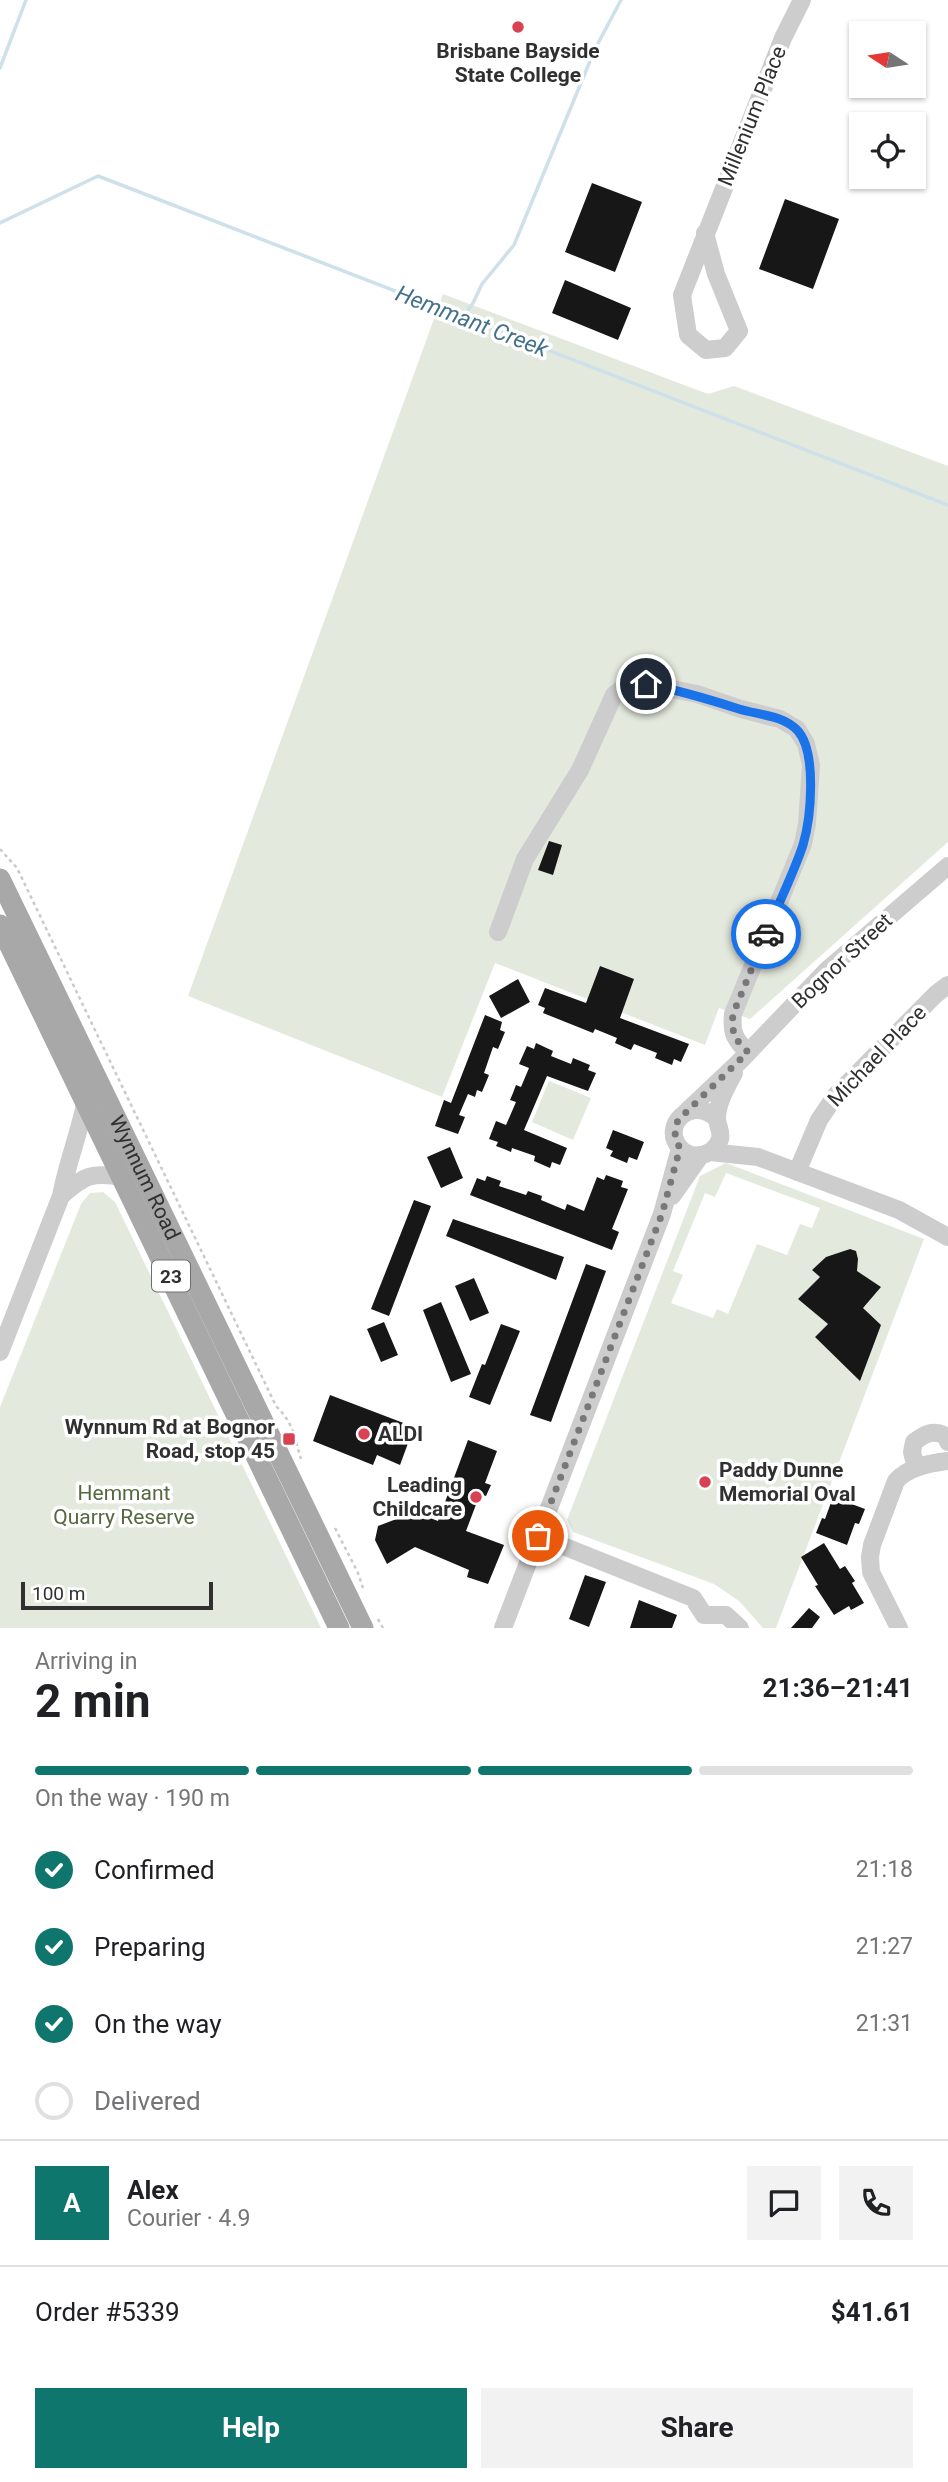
<!DOCTYPE html>
<meta charset="utf-8">
<style>
body{margin:0;font-family:Roboto,sans-serif;background:#f2f2f2;color:#202124;height:100vh;display:flex;flex-direction:column;font-size:26px;white-space:nowrap}
*{box-sizing:border-box;margin:0}
p{font-size:23px;color:#757577}
.icon{flex:none;width:38px;height:38px;fill:none;stroke:currentColor;stroke-width:2;stroke-linecap:round;stroke-linejoin:round}
.map{position:relative;height:1628px;overflow:hidden}
.drawer{display:flex;flex-direction:column;background:#fff;flex:1}
.drawer>*{flex:none}
.needle{width:46px;rotate:282deg}
.tools{position:absolute;left:849px;top:21px;display:grid;gap:14px}
.tools a{display:grid;place-items:center;width:77px;height:77px;border-radius:0px;background:#fff;box-shadow:0 2px 5px #0004;font-size:35px}
.scale{position:absolute;left:21px;bottom:18px;width:192px;box-sizing:border-box;padding-left:7px;border:4px solid #303030;border-top:0;font-size:19px;line-height:24px;white-space:nowrap;color:#303030;-webkit-text-stroke:5px #fff;paint-order:stroke}
.pin{position:absolute;display:grid;place-items:center;width:60px;height:60px;color:#fff;margin:-30px;border:4px solid #fff;border-radius:50%;box-shadow:0 2px 7px #0007}
.courier{position:absolute;display:grid;place-items:center;width:70px;height:70px;margin:-35px;border:5px solid #1a73e8;border-radius:50%;background:#fff;color:#222;box-shadow:0 2px 9px #0007}
.overview em{font-style:normal;font-weight:700}
.overview div{display:flex;flex-direction:column-reverse}
.overview{display:flex;align-items:center;justify-content:space-between;height:119px;padding:0 35px}
h1{font-size:46px;font-weight:700;line-height:52px}
.bar{display:grid;grid-template-columns:repeat(4,1fr);gap:10px 7px;align-content:center;height:84px;padding:0 35px}
.bar i{height:9px;border-radius:5px;background:#e0e0e0}
.bar .selected{background:#0f766e}
.bar p{grid-column:span 4}
.line{display:flex;align-items:center;gap:18px;padding:0 35px;border-top:2px solid #e0e0e0}
.line div{flex:1}
.round{display:grid;place-items:center;flex:none;width:74px;height:74px;border-radius:0px;background:#f2f2f2}
ol{padding:0 35px;list-style:none}
li{display:flex;align-items:center;gap:21px;height:77px}
li p{margin-inline-start:auto}
li .icon{padding:7px;border-radius:50%;background:#0f766e;color:#fff;stroke-width:4}
li:last-child{color:#757577}
li i{width:38px;height:38px;border:4px solid #e0e0e0;border-radius:50%}
.action{display:flex;gap:14px;margin-top:auto;padding:14px 35px}
.action a{flex:1;height:80px;border-radius:0px;background:#0f766e;color:#fff;font-size:28px;font-weight:700;line-height:80px;text-align:center}
.action a+a{background:#f2f2f2;color:#202124}
.map>svg:first-child{display:block}
.green{fill:#e4e9dd;fill-rule:evenodd}
.lines{fill:none;stroke-linecap:round;stroke-linejoin:round}
.stream{stroke:#cee0ea;stroke-width:3.5}
.building{fill:#171717}
.path{stroke:#cacaca;stroke-width:2.5;stroke-dasharray:3.5 3.5;stroke-linecap:butt}
.minor{stroke:#cdcdcd;stroke-width:18}
.major{stroke:#a8a8a8;stroke-width:21}
.done{stroke:#787878;stroke-width:7;stroke-dasharray:0 12.6}
.route{stroke:#1a73e8;stroke-width:9}
.poi-dot{fill:#d74352;stroke:#fff;stroke-width:2.5}
.labels{text-anchor:middle;stroke-width:7;stroke-linejoin:round;paint-order:stroke}
.shield{fill:#fff;stroke:#6e6e6e;stroke-width:2}
.shield-label{font-size:19px;font-weight:bold;fill:#303030}
.poi-label{font-size:21px;font-weight:bold;fill:#303030;stroke:#fff;text-anchor:end}
.street-label{font-size:21px;fill:#303030;stroke:#fff}
.park-label{font-size:21px;fill:#556941;stroke:#fff}
.water-label{font-size:23px;font-style:italic;fill:#44728c;stroke:#fff}
</style>
<div class="map">
<svg width="948" height="1628" viewBox="0 0 948 1628">
<rect width="100%" height="100%" fill="#fff"/>
<path class="green" d="M443 294 708 394 734 386 948 466V842L750 1019 719 1008 705 1045 495 963 442 1097 188 996Z
M549 1081 591 1098 573 1140 532 1122Z
M726 1163 924 1239 776 1628H763L739 1601 714 1584 573 1532 567 1520 700 1176ZM726 1173 820 1208 812 1228 800 1224 787 1255 757 1244 728 1314 717 1309 713 1318 671 1303 683 1275 673 1271 705 1193 715 1197ZM850 1249 856 1252 858 1258 857 1271 881 1287 863 1308 881 1325 815 1337 828 1324 798 1299 820 1277 812 1270 826 1257Z
M103 1192 115 1202 321 1628H0V1407L81 1204 90 1193Z"/>
<g class="lines">
<path class="stream" d="M0 68 26 0
M0 223 98 176 948 505
M463 317 473 303 482 284 514 245 595 49 621 0"/>
</g>
<path class="building" d="M592 183 642 202 615 272 565 252Z
M785 199 839 219 813 289 759 269Z
M565 280 631 308 618 340 552 313Z
M549 841 562 845 553 875 538 870Z
M600 966 634 979 620 1018 689 1044 681 1062 674 1059 672 1065 655 1058 657 1053 634 1044 631 1050 615 1043 617 1038 595 1029 593 1033 543 1013 545 1008 538 1005 545 988 586 1003Z
M518 979 530 1002 501 1018 489 996Z
M485 1015 502 1022 500 1030 505 1032 498 1049 493 1047 484 1073 489 1075 482 1092 477 1090 475 1097 468 1094 459 1115 465 1117 458 1134 435 1126 444 1100 451 1103Z
M536 1043 553 1051 551 1056 571 1064 573 1058 590 1065 588 1070 596 1073 588 1091 547 1076 524 1130 567 1148 560 1165 552 1162 550 1168 534 1161 535 1156 512 1148 511 1152 504 1149 496 1146 498 1142 489 1139 496 1121 506 1125 516 1102 510 1100 513 1093 516 1085 521 1087 529 1068 519 1064 527 1046 534 1049Z
M613 1130 644 1142 637 1160 629 1157 627 1163 610 1156 613 1151 606 1148Z
M450 1147 463 1178 441 1188 427 1157Z
M606 1175 623 1181 621 1187 628 1189 612 1229 619 1232 612 1250 470 1195 477 1178 485 1181 487 1176 501 1181 499 1186 526 1195 528 1191 542 1196 541 1200 565 1210 567 1204 584 1211 597 1177 604 1180Z
M414 1200 431 1206 389 1316 371 1309Z
M453 1219 564 1257 556 1280 446 1236Z
M850 1249 856 1251 858 1259 857 1271 881 1287 863 1308 881 1325 860 1381 815 1337 828 1324 798 1299 820 1277 812 1270 826 1257Z
M586 1264 606 1271 551 1422 530 1415Z
M474 1278 489 1313 470 1321 455 1286Z
M441 1302 471 1374 451 1382 423 1310Z
M384 1322 398 1355 381 1362 367 1329Z
M501 1324 520 1331 490 1405 469 1397 482 1364 485 1365Z
M330 1395 414 1427 400 1465 377 1455 373 1465 313 1441Z
M468 1440 497 1451 485 1483 491 1485 486 1496 480 1494 466 1531 504 1545 488 1584 467 1577 469 1570 415 1547 387 1564 375 1540 378 1526 415 1512 438 1521Z
M833 1497 865 1509 859 1524 855 1523 847 1545 816 1533 822 1518 825 1519Z
M824 1543 840 1569 845 1566 855 1581 852 1583 864 1603 851 1610 849 1606 834 1615 815 1586 818 1585 801 1557Z
M585 1575 606 1582 589 1627 569 1619Z
M639 1600 677 1615 672 1628H630Z
M809 1608 820 1617 812 1628H791Z"/>
<g class="lines">
<path class="path" d="M0 849 17 868 276 1406C294 1424 294 1436 301 1459
M335 1528 358 1573 363 1588
M378 1619 383 1628"/>
<path class="minor" d="M705 233 716 274 739 331 725 348 706 350 688 335 682 295 783 38 802 0
M498 932 525 859 580 770 614 695 627 685 646 684 697 694 741 709 780 719 797 729 806 744 811 765 807 824 803 844 733 1014C731 1033 735 1040 748 1052
M686 1112 740 1061 827 970 948 866
M717 1119C692 1094 660 1126 680 1148 692 1161 714 1156 720 1139 722 1131 717 1126 717 1118 717 1103 727 1086 734 1073
M710 1152 758 1157 899 1210 948 1237
M797 1172 819 1120 836 1095 936 994 948 985
M61 1196C85 1175 91 1172 123 1177
M672 1196 701 1155
M0 1352 61 1196C67 1163 80 1132 86 1099
M916 1468 912 1452 914 1442C925 1434 933 1429 946 1436L948 1442
M538 1536 693 1598 704 1615H726L740 1628
M503 1628 662 1214 680 1148
M899 1628 871 1572 870 1557 872 1545 896 1481C908 1467 930 1463 948 1461"/>
<g class="major">
<path id="s1" d="M0 879 363 1628"/>
<path d="M0 925 339 1628"/>
</g>
</g>
<g class="lines">
<path class="done" d="M538 1536 662 1214 680 1148C674 1138 674 1132 678 1120L748 1052C735 1040 731 1033 733 1014L766 934"/>
<path class="route" d="M646 684C678 690 708 699 739 709 758 715 784 715 798 731 817 753 811 818 803 845 793 875 778 904 766 934"/>
</g>
<g class="poi-dot">
<circle cx="518" cy="27" r="7"/>
<circle cx="364" cy="1434" r="7"/>
<rect x="282" y="1432" width="14" height="14" rx="3.5"/>
<circle cx="705" cy="1482" r="7"/>
<circle cx="476" cy="1497" r="7"/>
</g>
<g class="labels">
<rect class="shield" x="152" y="1260.5" width="38" height="31" rx="5"/>
<g class="shield-label">
<text x="171" y="1283">23</text>
</g>
<g class="poi-label">
<text x="518" y="58" text-anchor="middle">Brisbane Bayside<tspan x="518" dy="24">State College</tspan></text>
<text x="275" y="1434">Wynnum Rd at Bognor<tspan x="275" dy="24">Road, stop 45</tspan></text>
<text x="378" y="1441" text-anchor="start">ALDI</text>
<text x="719" y="1477" text-anchor="start">Paddy Dunne<tspan x="719" dy="24">Memorial Oval</tspan></text>
<text x="462" y="1492">Leading<tspan x="462" dy="24">Childcare</tspan></text>
</g>
<g class="street-label">
<text transform="translate(752 116) rotate(-68)" y="7">Millenium Place</text>
<text transform="translate(842 961) rotate(-43)" y="7">Bognor Street</text>
<text transform="translate(877 1056) rotate(-46)" y="7">Michael Place</text>
<text dy="7" stroke="none"><textPath href="#s1" startOffset="332">Wynnum Road</textPath></text>
</g>
<g class="park-label">
<text x="124" y="1500">Hemmant<tspan x="124" dy="24">Quarry Reserve</tspan></text>
</g>
<g class="water-label">
<text transform="translate(472 321) rotate(21)" y="8">Hemmant Creek</text>
</g>
</g>
</svg>
<div class="tools">
<a><svg class="needle" viewBox="-14 -14 28 28"><path d="M0-13l5 13h-10z" fill="#e53935"/><path d="M0 13l5-13h-10z" fill="#757577"/></svg></a>
<a><svg class="icon" aria-label="locate" viewBox="0 0 24 24"><circle cx="12" cy="12" r="6"/><path d="M12 2v4M12 18v4M2 12h4M18 12h4"/></svg></a>
</div>
<div class="scale">100 m</div>
<div class="pin" style="left:538px;top:1536px;background:#ea580c"><svg class="icon" aria-label="bag" viewBox="0 0 24 24"><path d="M5 8h14l-1 12H6zM9 8a3 3 0 0 1 6 0"/></svg></div>
<div class="pin" style="left:646px;top:684px;background:#1f2937"><svg class="icon" aria-label="home" viewBox="0 0 24 24"><path d="M3 11l9-7 9 7M6 9v11h12V9"/></svg></div>
<div class="courier" style="left:766px;top:934px"><svg class="icon" aria-label="car" viewBox="0 0 24 24"><path d="M5 17H2v-5l4-1 3-4h7l3 4 3 1v5h-3M9 17h6M6 11h13"/><circle cx="7" cy="17" r="2"/><circle cx="17" cy="17" r="2"/></svg></div>
</div>
<section class="drawer">
<div class="overview"><div><h1>2 min</h1><p>Arriving in</p></div><em>21:36–21:41</em></div>
<div class="bar"><i class="selected"></i><i class="selected"></i><i class="selected"></i><i></i><p>On the way · 190 m</p></div>
<ol>
<li><svg class="icon" aria-label="check" viewBox="0 0 24 24"><path d="M5 12l5 5 9-10"/></svg>Confirmed<p>21:18</p></li>
<li><svg class="icon" aria-label="check" viewBox="0 0 24 24"><path d="M5 12l5 5 9-10"/></svg>Preparing<p>21:27</p></li>
<li><svg class="icon" aria-label="check" viewBox="0 0 24 24"><path d="M5 12l5 5 9-10"/></svg>On the way<p>21:31</p></li>
<li><i></i>Delivered</li>
</ol>
<div class="line" style="height:126px"><b class="round" style="background:#0f766e;color:#fff">A</b><div><b>Alex</b><p>Courier · 4.9</p></div><a class="round"><svg class="icon" aria-label="chat" viewBox="0 0 24 24"><path d="M4 5h16v11H9l-5 4z"/></svg></a><a class="round"><svg class="icon" aria-label="phone" viewBox="0 0 24 24"><path d="M5 4h4l2 5-3 2q2 4 5 5l2-3 5 2v4C11 20 4 13 5 4z"/></svg></a></div>
<div class="line" style="height:91px"><div>Order #5339</div><b>$41.61</b></div>
<div class="action"><a>Help</a><a>Share</a></div>
</section>
